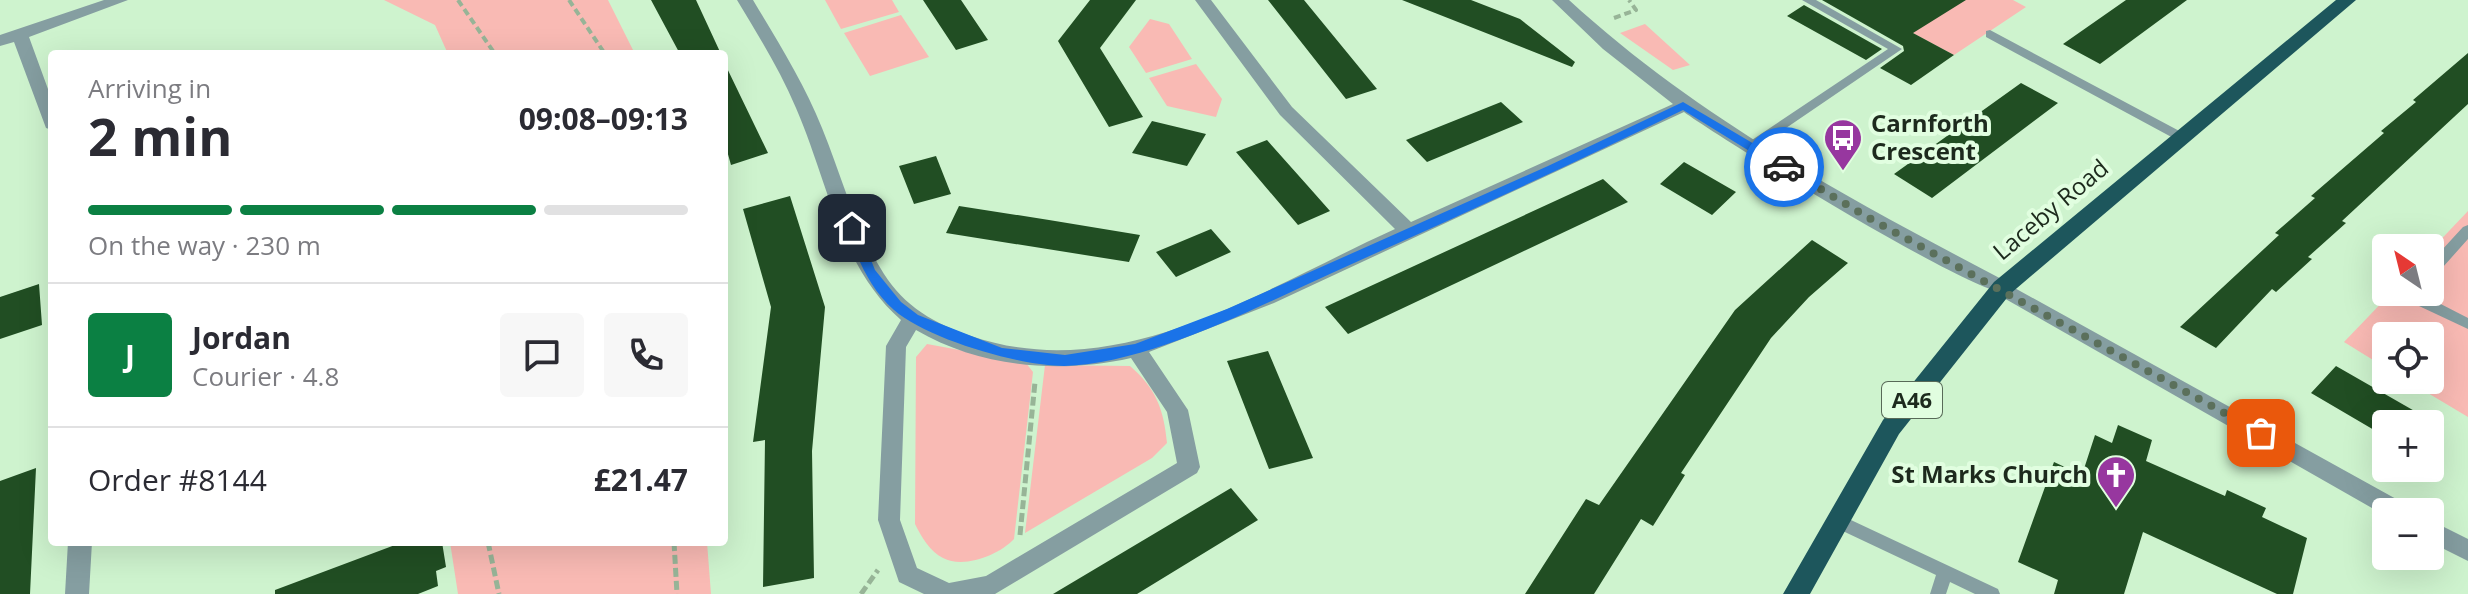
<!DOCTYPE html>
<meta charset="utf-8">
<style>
body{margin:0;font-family:"Open Sans",sans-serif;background:#f7f7f7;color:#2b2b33;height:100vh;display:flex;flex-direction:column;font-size:30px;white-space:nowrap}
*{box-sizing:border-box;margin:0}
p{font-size:26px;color:#7c7c81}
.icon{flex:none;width:44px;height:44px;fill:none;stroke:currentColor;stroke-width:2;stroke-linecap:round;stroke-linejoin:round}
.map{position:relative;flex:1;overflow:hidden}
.drawer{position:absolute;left:48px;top:50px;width:680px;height:496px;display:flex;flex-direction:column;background:#fff;border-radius:8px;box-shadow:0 8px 32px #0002}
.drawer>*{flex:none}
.needle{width:52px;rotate:325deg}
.controls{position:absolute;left:2372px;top:234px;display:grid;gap:16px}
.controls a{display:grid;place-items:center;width:72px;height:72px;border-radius:8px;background:#fff;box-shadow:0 8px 32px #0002;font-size:40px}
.pin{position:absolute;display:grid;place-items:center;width:68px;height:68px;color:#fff;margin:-34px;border-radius:16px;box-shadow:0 4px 12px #0006}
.courier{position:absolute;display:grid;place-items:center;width:80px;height:80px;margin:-40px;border:6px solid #1a73e8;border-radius:50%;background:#fff;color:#222;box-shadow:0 2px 10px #0007}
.headline em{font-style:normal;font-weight:700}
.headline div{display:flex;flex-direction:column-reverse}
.headline{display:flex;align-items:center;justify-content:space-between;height:136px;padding:0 40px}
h1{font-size:52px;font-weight:700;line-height:60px}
.bar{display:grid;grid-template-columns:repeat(4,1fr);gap:12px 8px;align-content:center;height:96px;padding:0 40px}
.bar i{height:10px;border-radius:6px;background:#e1e1e2}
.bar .selected{background:#0b8043}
.bar p{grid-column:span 4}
.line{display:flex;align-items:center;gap:20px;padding:0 40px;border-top:2px solid #e1e1e2}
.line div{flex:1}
.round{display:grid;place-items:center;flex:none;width:84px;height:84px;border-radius:8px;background:#f7f7f7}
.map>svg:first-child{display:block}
.green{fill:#f9bab4}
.building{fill:#214e23}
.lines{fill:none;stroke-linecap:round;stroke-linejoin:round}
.path-far1{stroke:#97b497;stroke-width:4;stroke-dasharray:7 4;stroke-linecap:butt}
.path{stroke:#97b497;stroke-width:5;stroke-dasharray:9 4;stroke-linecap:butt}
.service{fill:#859ea1;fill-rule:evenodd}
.minor{fill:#859ea1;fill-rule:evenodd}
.tertiary{fill:#859ea1;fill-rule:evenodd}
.trunk{fill:#1d565c;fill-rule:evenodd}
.route{fill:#1a73e8}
.done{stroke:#5b705b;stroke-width:8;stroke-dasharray:0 14.4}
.labels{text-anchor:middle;stroke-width:8;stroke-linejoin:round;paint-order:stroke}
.shield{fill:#e1fee0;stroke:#586a58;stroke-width:2}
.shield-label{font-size:22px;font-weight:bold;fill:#1d2a1d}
.poi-label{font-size:24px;font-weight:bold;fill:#1d2a1d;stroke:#e1fee0;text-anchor:start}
.street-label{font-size:24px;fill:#1d2a1d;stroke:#e1fee0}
</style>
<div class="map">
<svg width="2468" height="594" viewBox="0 0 2468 594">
<rect width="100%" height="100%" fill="#cef3ce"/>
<path class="green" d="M384 0H608L635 54H448L435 25Z
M825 0H892L899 12 841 29Z
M1850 0H2013L2026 7 1954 55Z
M901 15 929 57 870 76 844 33Z
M1150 19 1169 24 1192 59 1146 73 1129 47Z
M1645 24 1690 65 1673 70 1620 33Z
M1196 64 1222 99 1216 117 1167 106 1149 78Z
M2468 211V417L2406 380H2430V336H2386V368L2344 342 2392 292H2430V251Z
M927 344 1014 360 1026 363 1033 372 1014 539C999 555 964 569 943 558 930 552 921 536 915 524L916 357Z
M1045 365 1130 366C1156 388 1164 410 1167 443L1152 458 1025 533Z
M450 542H707L711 594H458Z"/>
<path class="building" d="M651 0H696L721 54H680Z
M923 0H961L988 40 956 50Z
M1090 0H1136L1100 48 1143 117 1109 127 1058 41Z
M1268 0H1304L1377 89 1346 99Z
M1402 0H1471L1520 19 1575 62 1572 67Z
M1822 0H1966L1913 33 1954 55 1911 85 1880 68 1904 51 1903 46Z
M2126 0H2187L2100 64 2063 44Z
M1804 5 1882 49 1866 60 1787 16Z
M2468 53V104L2342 221 2346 223 2308 257 2312 259 2276 292 2272 289 2216 348 2180 327 2279 235 2275 233 2315 198 2311 196 2384 133 2381 131 2416 102 2413 100Z
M724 62 768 153 731 165 724 140Z
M2021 83 2058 103 1932 198 1894 174Z
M1501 102 1523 122 1427 162 1406 140Z
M1152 121 1206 134 1187 166 1132 153Z
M1267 140 1307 185 1330 211 1298 225 1236 152Z
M936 156 951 194 914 204 899 166Z
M1684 162 1736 192 1712 215 1660 184Z
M1603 179 1628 202 1348 334 1325 307Z
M790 196 825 307 812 451 814 578 763 587 765 440 753 442 771 307 743 209Z
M959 206 1049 220 1140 235 1129 262 946 233Z
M1211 229 1231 252 1176 277 1156 252Z
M1812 240 1848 263 1809 297 1771 338 1681 473 1685 475 1653 526 1641 519 1594 594H1525L1586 499 1599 505 1735 310Z
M39 284 42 325 0 339V297Z
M1268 351 1313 458 1269 469 1227 361Z
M2336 366 2404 405 2439 425 2430 437V424H2386V437L2311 393Z
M2118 425 2152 440 2146 461 2225 496 2227 490 2266 508 2262 517 2307 538 2293 594H2277L2143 532 2124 594H2054L2058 580 2018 562 2054 462 2082 475 2095 435 2112 443Z
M36 468 30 594H0V481Z
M1231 488 1258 520 1137 594H1053Z
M403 542H442L446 567 436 571 438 586 418 594H275V590Z"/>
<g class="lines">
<path class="path-far1" d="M458 0 495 54
M569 0 605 54
M1614 18 1636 10 1629 0"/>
<path class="path" d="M1020 535 1035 382
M488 542 499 594
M674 542 677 594
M861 594 878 570"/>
<path class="service" d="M1802 0H1816L1902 49 1754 150H1746L1744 147 1746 144 1888 49Z
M1990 30 2185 134 2187 137 2181 141 2177 140 1986 37V31Z
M2468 225V239L2435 276 2430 277V263L2463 227Z
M2411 292H2425L2429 298 2468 318V329L2419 306Z
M1836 513 1998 589 2000 594H1975L1950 582 1946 594H1930L1936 575 1830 525 1828 520 1830 515Z"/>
<path class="minor" d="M104 0H128L29 37 52 100V130L46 128 14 42 0 46V35Z
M737 0H753C778 42 804 83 822 128 842 177 855 229 884 274 904 306 935 324 971 336 1120 387 1264 288 1395 229L1280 115 1195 0H1211L1292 107 1411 222 1673 104 1603 49 1552 0H1569C1700 120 1853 201 2009 283L2012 288 2009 293C1983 301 1721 139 1684 112L1274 303 1149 352 1188 410 1200 467 1197 473 995 594H924L899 582 878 520 886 346 901 320C840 267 827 179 796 108 780 70 758 35 737 0ZM916 330C981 368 1060 374 1131 358L1167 412 1177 463 986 576 949 583 917 568 900 520 906 347Z
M68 542H92L89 594H65Z"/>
<path class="tertiary" d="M2002 281 2407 505 2410 512H2386V516L1995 293 1992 288 1995 283Z
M2430 520 2468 539V561L2430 542Z"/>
<path class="trunk" d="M2336 0H2356L2010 294 1899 434 1810 594H1783L1883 420 1994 282Z"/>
</g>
<path class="route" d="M1683 102 1788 164V170H1780L1683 110C1567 167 1449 220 1332 273 1255 308 1148 364 1064 366 1020 366 927 339 894 310 869 288 858 259 846 228L857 225 875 270 901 302 918 315 1002 348 1065 355 1135 344 1227 309 1548 166Z"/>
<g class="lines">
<path class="done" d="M1784 167 1869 218 2261 433"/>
</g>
<defs>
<symbol id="bus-pin" viewBox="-11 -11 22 30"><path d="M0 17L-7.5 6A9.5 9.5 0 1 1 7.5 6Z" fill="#97379f" stroke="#e1fee0"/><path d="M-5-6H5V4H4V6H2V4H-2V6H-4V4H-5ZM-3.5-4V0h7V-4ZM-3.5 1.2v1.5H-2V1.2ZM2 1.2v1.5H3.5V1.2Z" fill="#fff"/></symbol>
<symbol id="church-pin" viewBox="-11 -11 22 30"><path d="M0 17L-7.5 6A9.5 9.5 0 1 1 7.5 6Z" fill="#97379f" stroke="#e1fee0"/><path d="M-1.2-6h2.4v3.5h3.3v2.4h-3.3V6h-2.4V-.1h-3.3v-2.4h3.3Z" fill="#fff"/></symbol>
</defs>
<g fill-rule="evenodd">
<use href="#bus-pin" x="1821" y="116" width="44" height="60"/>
<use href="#church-pin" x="2094" y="453" width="44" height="60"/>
</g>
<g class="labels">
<rect class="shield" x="1882" y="382" width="60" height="36" rx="6"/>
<g class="shield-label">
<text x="1912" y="408">A46</text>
</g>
<g class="poi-label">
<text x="1871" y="132">Carnforth<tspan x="1871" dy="28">Crescent</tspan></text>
<text x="2088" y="483" text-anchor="end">St Marks Church</text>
</g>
<g class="street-label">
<text transform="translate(2051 210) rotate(-40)" y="8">Laceby Road</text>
</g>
</g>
</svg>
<div class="controls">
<a><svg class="needle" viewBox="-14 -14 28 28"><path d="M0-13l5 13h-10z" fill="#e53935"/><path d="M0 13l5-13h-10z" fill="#7c7c81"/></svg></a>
<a><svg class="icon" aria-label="locate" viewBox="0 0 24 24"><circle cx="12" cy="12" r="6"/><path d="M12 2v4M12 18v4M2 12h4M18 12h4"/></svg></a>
<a>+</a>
<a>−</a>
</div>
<div class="pin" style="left:2261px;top:433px;background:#ea580c"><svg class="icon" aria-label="bag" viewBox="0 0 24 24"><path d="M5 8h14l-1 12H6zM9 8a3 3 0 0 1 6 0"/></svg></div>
<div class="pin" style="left:852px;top:228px;background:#1f2937"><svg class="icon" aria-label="home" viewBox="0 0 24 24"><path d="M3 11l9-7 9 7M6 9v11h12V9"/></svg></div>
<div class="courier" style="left:1784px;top:167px"><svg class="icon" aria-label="car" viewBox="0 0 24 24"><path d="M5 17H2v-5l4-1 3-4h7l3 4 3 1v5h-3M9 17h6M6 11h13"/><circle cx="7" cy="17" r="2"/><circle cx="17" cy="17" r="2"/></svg></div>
<section class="drawer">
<div class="headline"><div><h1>2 min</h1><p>Arriving in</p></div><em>09:08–09:13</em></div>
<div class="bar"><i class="selected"></i><i class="selected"></i><i class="selected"></i><i></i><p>On the way · 230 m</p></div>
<div class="line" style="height:144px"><b class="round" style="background:#0b8043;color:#fff">J</b><div><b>Jordan</b><p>Courier · 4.8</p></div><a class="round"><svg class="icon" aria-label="chat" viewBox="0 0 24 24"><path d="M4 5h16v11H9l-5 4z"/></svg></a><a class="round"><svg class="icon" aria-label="phone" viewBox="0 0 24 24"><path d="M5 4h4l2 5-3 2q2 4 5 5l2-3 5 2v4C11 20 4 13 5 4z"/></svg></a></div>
<div class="line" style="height:104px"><div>Order #8144</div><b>£21.47</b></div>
</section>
</div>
